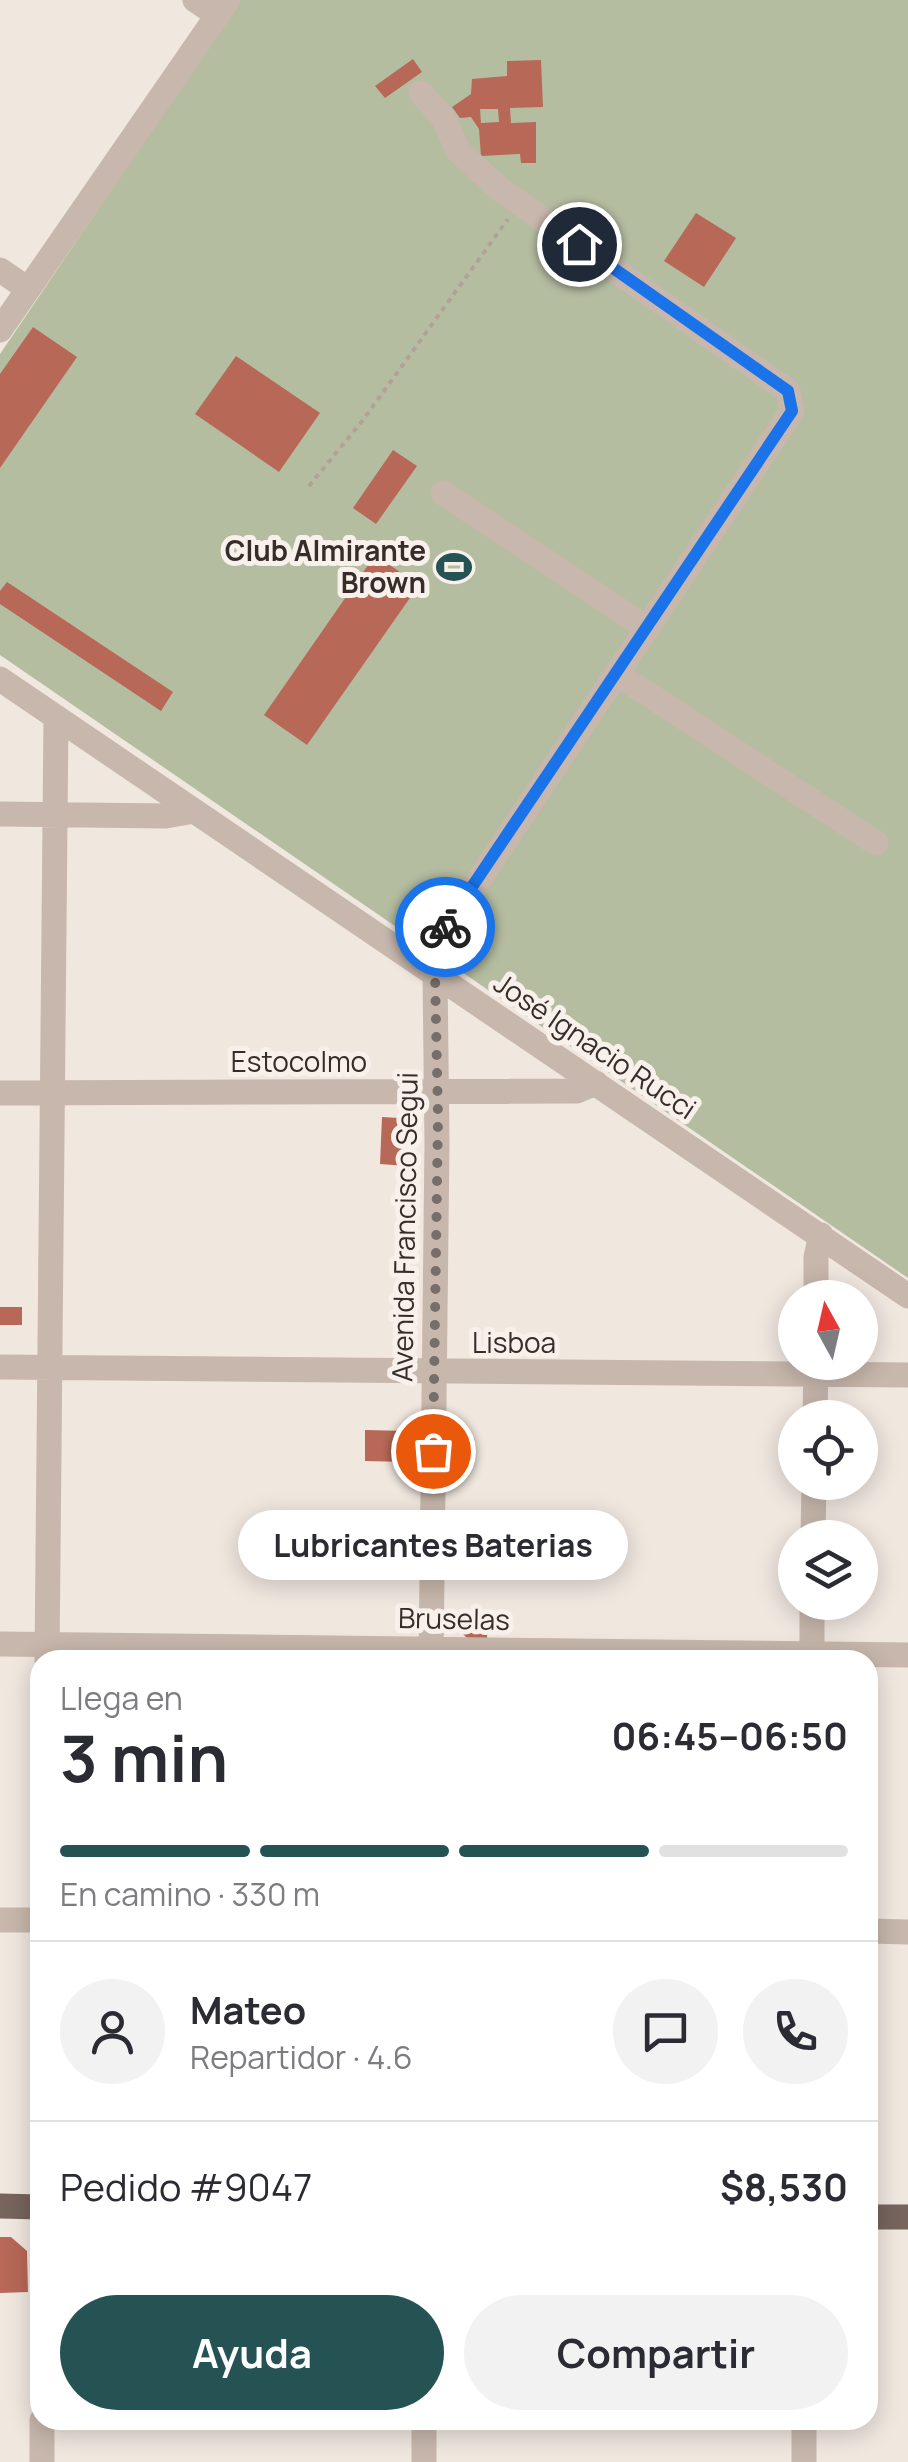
<!DOCTYPE html>
<html lang="es">
<meta charset="utf-8">
<style>
body{margin:0;font-family:Manrope,sans-serif;background:#f2f2f3;color:#2b2b33;height:100vh;display:flex;flex-direction:column;font-size:38px;white-space:nowrap}
*{box-sizing:border-box;margin:0}
p{font-size:32px;color:#7c7c81}
.icon{flex:none;width:55px;height:55px;fill:none;stroke:currentColor;stroke-width:2;stroke-linecap:round;stroke-linejoin:round}
.map{position:relative;flex:1;overflow:hidden}
.panel{position:absolute;left:30px;top:1650px;width:848px;height:780px;display:flex;flex-direction:column;background:#fff;border-radius:30px;box-shadow:0 5px 25px #0003}
.panel>*{flex:none}
.needle{width:65px;rotate:352deg}
.buttons{position:absolute;left:778px;top:1280px;display:grid;gap:20px}
.buttons a{display:grid;place-items:center;width:100px;height:100px;border-radius:50%;background:#fff;box-shadow:0 5px 25px #0003;font-size:50px}
.pin{position:absolute;display:grid;place-items:center;width:85px;height:85px;color:#fff;margin:-42px;border:5px solid #fff;border-radius:50%;box-shadow:0 2px 10px #0007}
.courier{position:absolute;display:grid;place-items:center;width:100px;height:100px;margin:-50px;border:8px solid #1a73e8;border-radius:50%;background:#fff;color:#222;box-shadow:0 2px 12px #0007}
.bubble{position:absolute;height:70px;border-radius:35px;background:#fff;box-shadow:0 5px 25px #0003;font-size:32px;font-weight:700;line-height:70px;text-align:center}
.summary em{font-style:normal;font-weight:700}
.summary div{display:flex;flex-direction:column-reverse}
.summary{display:flex;align-items:center;justify-content:space-between;height:170px;padding:0 30px}
h1{font-size:65px;font-weight:700;line-height:75px}
.bar{display:grid;grid-template-columns:repeat(4,1fr);gap:15px 10px;align-content:center;height:120px;padding:0 30px}
.bar i{height:12px;border-radius:8px;background:#e1e1e2}
.bar .on{background:#255252}
.bar p{grid-column:span 4}
.line{display:flex;align-items:center;gap:25px;padding:0 30px;border-top:2px solid #e1e1e2}
.line div{flex:1}
.round{display:grid;place-items:center;flex:none;width:105px;height:105px;border-radius:52px;background:#f2f2f3}
.action{display:flex;gap:20px;margin-top:auto;padding:20px 30px}
.action a{flex:1;height:115px;border-radius:60px;background:#255252;color:#fff;font-size:40px;font-weight:700;line-height:115px;text-align:center}
.action a+a{background:#f2f2f3;color:#2b2b33}
.map>svg:first-child{display:block}
.green{fill:#b5bda1}
.building{fill:#b76856;fill-rule:evenodd}
.lines{fill:none;stroke-linecap:round;stroke-linejoin:round}
.path{stroke:#b2a197;stroke-width:4;stroke-dasharray:5 5;stroke-linecap:butt}
.minor{stroke:#c7b7ac;stroke-width:25}
.major{stroke:#76645d;stroke-width:25}
.done{stroke:#776e69;stroke-width:10;stroke-dasharray:0 18}
.route{stroke:#1a73e8;stroke-width:12}
.labels{text-anchor:middle;stroke-width:10;stroke-linejoin:round;paint-order:stroke}
.poi-label{font-size:28px;font-weight:bold;fill:#362d2a;stroke:#f8f1eb;text-anchor:end}
.street-label{font-size:28px;fill:#362d2a;stroke:#f8f1eb}
</style>
<div class="map">
<svg width="908" height="2462" viewBox="0 0 908 2462">
<rect width="100%" height="100%" fill="#f0e7df"/>
<path class="green" d="M240 0H908V1278L0 655V354Z"/>
<path class="building" d="M413 59 422 72 385 98 375 86Z
M541 60 543 107 510 108 511 123 536 122V163H521L520 154 481 156 479 129 471 117 460 118 452 107 471 94 472 79 507 76V61ZM480 109H498L499 122 481 123Z
M696 213 736 238 704 287 664 261Z
M33 327 77 357 0 468V374Z
M236 356 320 413 279 472 195 414Z
M393 450 417 466 376 524 353 508Z
M375 555 419 585 307 745 264 715Z
M7 582 173 692 161 711 0 604V591Z
M382 1117 399 1118 408 1131 407 1166 380 1164Z
M0 1307H22V1325H0Z
M365 1430 408 1431V1462L365 1461Z
M455 1611 488 1612 487 1639H468L455 1626Z
M0 2237H11L27 2251 28 2292 0 2293Z"/>
<g class="lines">
<path class="path" d="M309 486 363 420 508 219"/>
<path class="minor" d="M195 0 217 15
M421 93 444 119 458 151 501 190 788 391 792 411 434 947 431 960 435 974 437 1143 431 1660
M0 270 28 289
M0 330 228 0
M443 493 648 629
M617 674 876 843
M0 679 908 1296
M0 814 166 816 194 811
M0 1093 577 1091 596 1083
M816 1298V1257L821 1235
M0 1367 908 1375
M815 1418 816 1362
M813 1538 814 1482
M0 1644 908 1655
M47 1660 56 717
M812 1660V1602
M0 1920H40
M868 1931 908 1932
M42 2462V2420
M424 2462V2420
M804 2462V2420"/>
<path class="major" d="M0 2206 40 2207
M868 2217H908"/>
</g>
<g class="lines">
<path class="done" d="M433 1451 438 1117 435 974C430 954 434 943 445 927"/>
<path class="route" d="M445 927 792 411 788 391 579 244"/>
</g>
<defs>
<symbol id="stadium-bare" viewBox="-9 -9 18 18"><path d="M0-5a6.5 5 0 1 0 0 10a6.5 5 0 1 0 0-10ZM-3.5-1.8h7v3.6h-7Z" fill="#255252" stroke="#f8f1eb" stroke-width="2.5" paint-order="stroke"/></symbol>
</defs>
<g fill-rule="evenodd">
<use href="#stadium-bare" x="429" y="542" width="50" height="50"/>
</g>
<g class="labels">
<g class="poi-label">
<text x="426" y="561">Club Almirante<tspan x="426" dy="32">Brown</tspan></text>
</g>
<g class="street-label">
<text transform="translate(595 1046) rotate(34)" y="10">José Ignacio Rucci</text>
<text x="299" y="1072">Estocolmo</text>
<text transform="translate(405 1227) rotate(-89)" y="10">Avenida Francisco Segui</text>
<text x="514" y="1353">Lisboa</text>
<text transform="translate(454 1619) rotate(1)" y="10">Bruselas</text>
</g>
</g>
</svg>
<div class="buttons">
<a><svg class="needle" viewBox="-14 -14 28 28"><path d="M0-13l5 13h-10z" fill="#e53935"/><path d="M0 13l5-13h-10z" fill="#7c7c81"/></svg></a>
<a><svg class="icon" aria-label="locate" viewBox="0 0 24 24"><circle cx="12" cy="12" r="6"/><path d="M12 2v4M12 18v4M2 12h4M18 12h4"/></svg></a>
<a><svg class="icon" aria-label="layers" viewBox="0 0 24 24"><path d="M12 4l9 5-9 5-9-5zM3 14l9 5 9-5"/></svg></a>
</div>
<div class="pin" style="left:433px;top:1451px;background:#ea580c"><svg class="icon" aria-label="bag" viewBox="0 0 24 24"><path d="M5 8h14l-1 12H6zM9 8a3 3 0 0 1 6 0"/></svg></div>
<div class="pin" style="left:579px;top:244px;background:#1f2937"><svg class="icon" aria-label="home" viewBox="0 0 24 24"><path d="M3 11l9-7 9 7M6 9v11h12V9"/></svg></div>
<div class="courier" style="left:445px;top:927px"><svg class="icon" aria-label="bike" viewBox="0 0 24 24"><circle cx="6" cy="16" r="4"/><circle cx="18" cy="16" r="4"/><path d="M6 16l4-8h5l3 8M10 8l3 8H6M13 5h3"/></svg></div>
<div class="bubble" style="left:238px;top:1510px;width:390px">Lubricantes Baterias</div>
<section class="panel">
<div class="summary"><div><h1>3 min</h1><p>Llega en</p></div><em>06:45–06:50</em></div>
<div class="bar"><i class="on"></i><i class="on"></i><i class="on"></i><i></i><p>En camino · 330 m</p></div>
<div class="line" style="height:180px"><a class="round"><svg class="icon" aria-label="person" viewBox="0 0 24 24"><circle cx="12" cy="8" r="4"/><path d="M4 21q1-7 8-7t8 7"/></svg></a><div><b>Mateo</b><p>Repartidor · 4.6</p></div><a class="round"><svg class="icon" aria-label="chat" viewBox="0 0 24 24"><path d="M4 5h16v11H9l-5 4z"/></svg></a><a class="round"><svg class="icon" aria-label="phone" viewBox="0 0 24 24"><path d="M5 4h4l2 5-3 2q2 4 5 5l2-3 5 2v4C11 20 4 13 5 4z"/></svg></a></div>
<div class="line" style="height:130px"><div>Pedido #9047</div><b>$8,530</b></div>
<div class="action"><a>Ayuda</a><a>Compartir</a></div>
</section>
</div>
